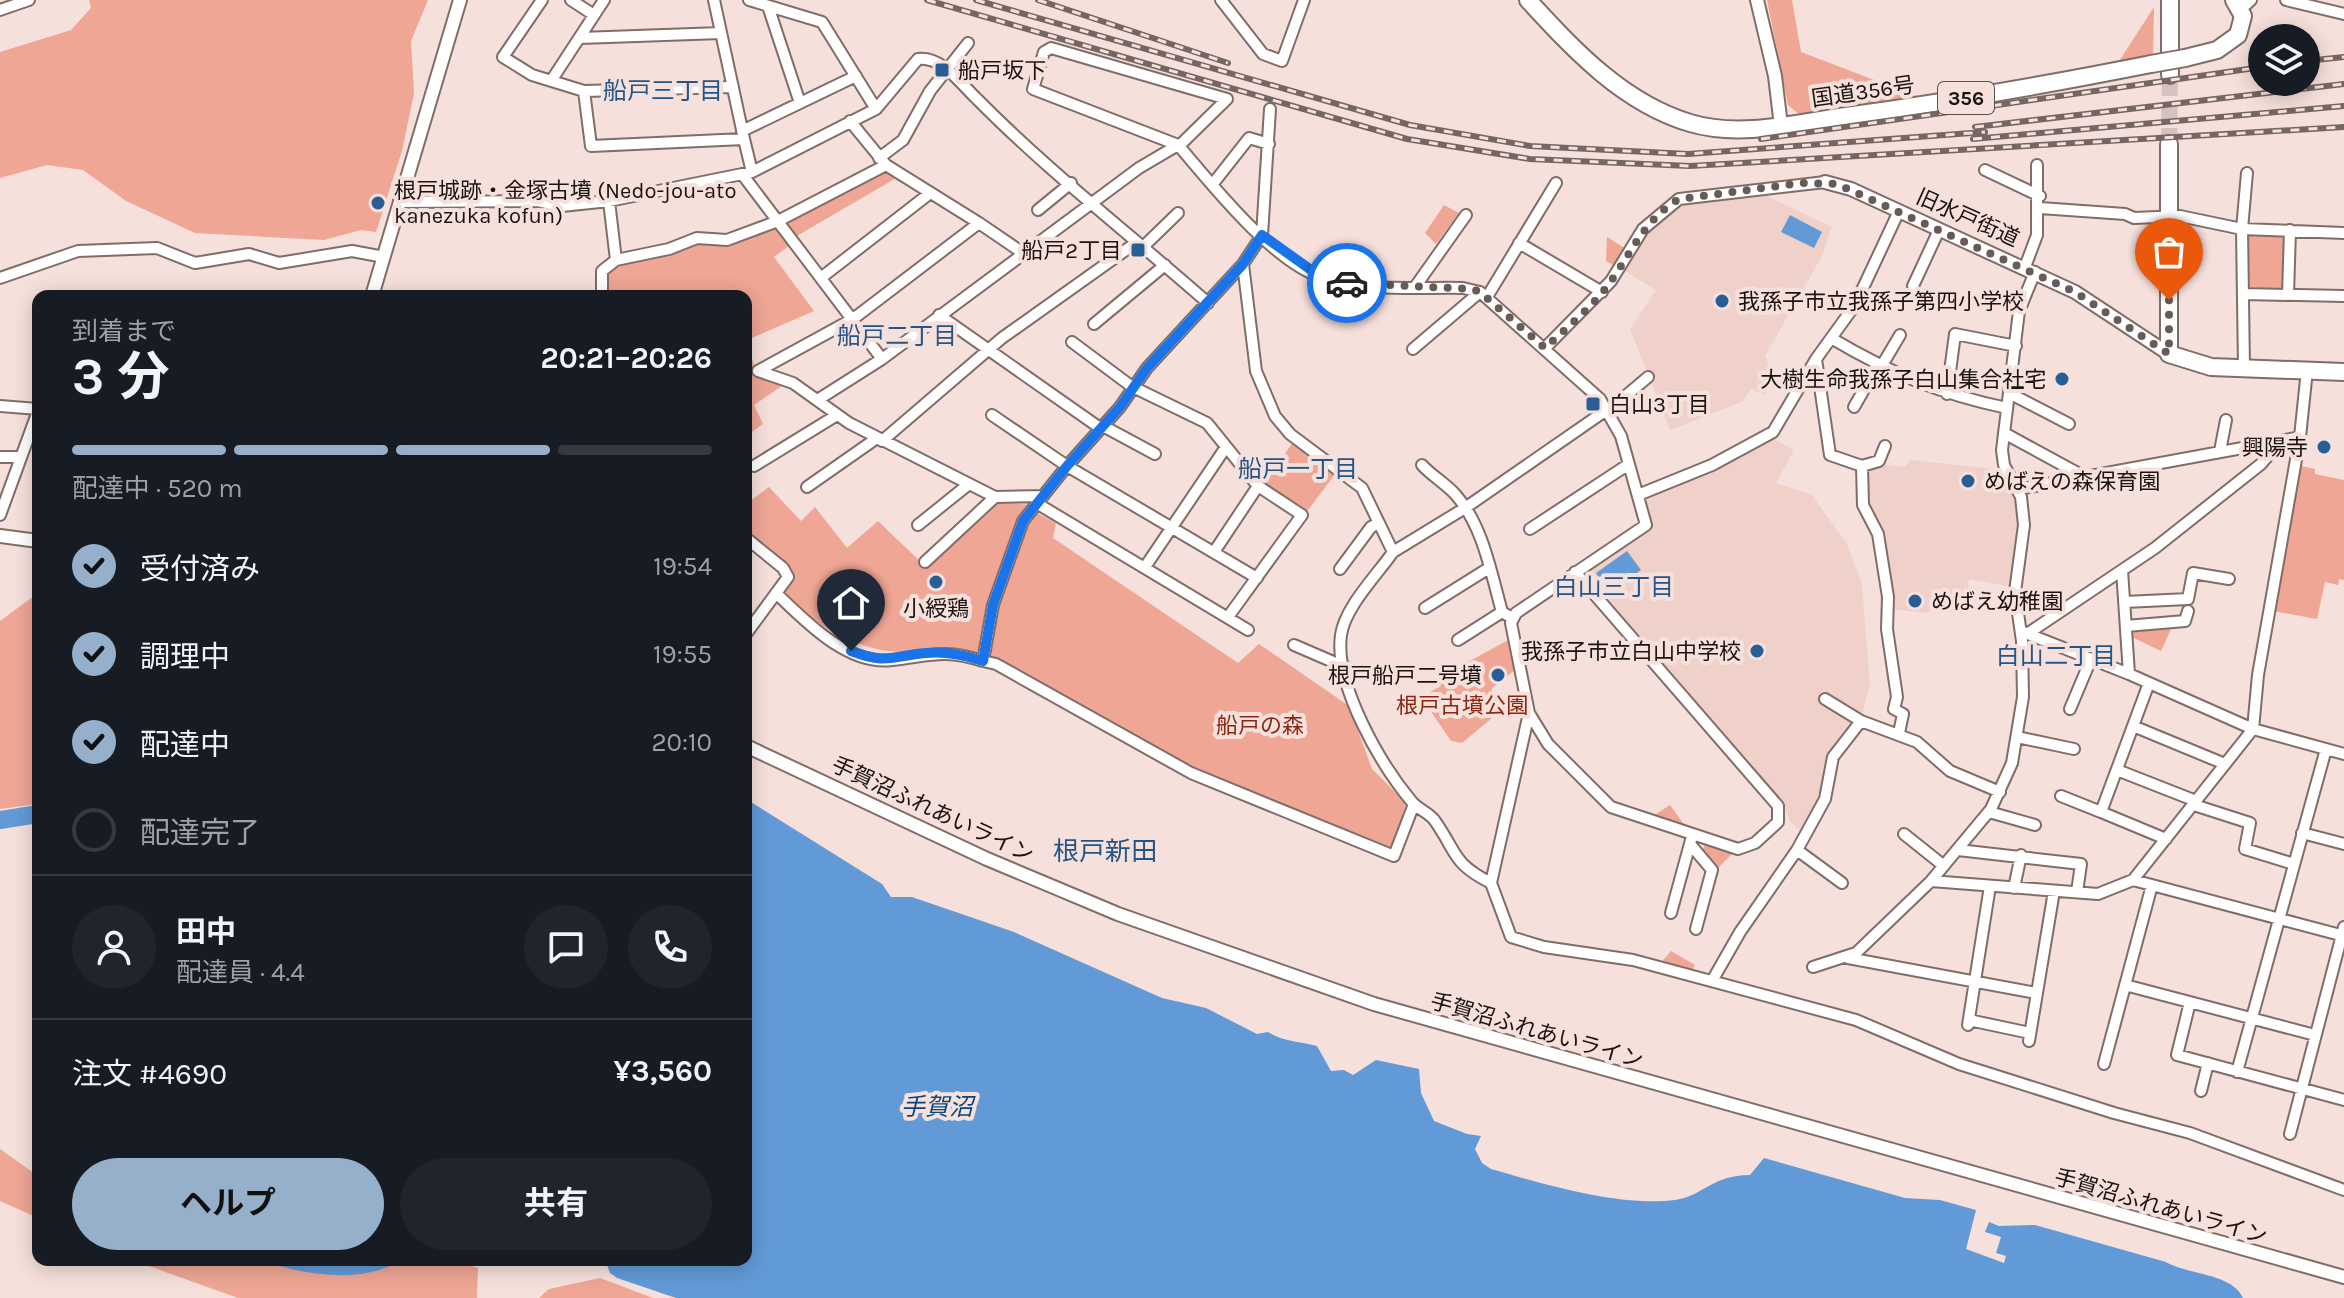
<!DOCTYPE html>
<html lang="ja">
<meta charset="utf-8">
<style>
body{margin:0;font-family:Karla,"Noto Sans JP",sans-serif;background:#20242c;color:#f1f3f6;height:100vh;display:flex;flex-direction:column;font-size:30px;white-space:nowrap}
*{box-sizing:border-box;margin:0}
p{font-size:26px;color:#9ea1a6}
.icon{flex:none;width:44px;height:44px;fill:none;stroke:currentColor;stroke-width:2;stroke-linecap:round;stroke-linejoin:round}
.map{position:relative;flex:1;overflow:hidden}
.sheet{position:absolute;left:32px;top:290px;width:720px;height:976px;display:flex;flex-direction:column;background:#171b24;border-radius:16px;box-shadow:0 4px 20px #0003}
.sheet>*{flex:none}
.fabs{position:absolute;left:2248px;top:24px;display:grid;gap:16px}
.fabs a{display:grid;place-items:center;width:72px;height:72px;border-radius:50%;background:#171b24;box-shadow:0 4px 20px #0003;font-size:40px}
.pin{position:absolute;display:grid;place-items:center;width:68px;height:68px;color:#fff;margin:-82px -34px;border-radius:50% 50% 50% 0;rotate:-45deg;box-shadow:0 0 8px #0007}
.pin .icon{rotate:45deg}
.courier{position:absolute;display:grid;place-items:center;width:80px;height:80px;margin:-40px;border:6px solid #1a73e8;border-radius:50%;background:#fff;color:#222;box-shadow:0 2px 10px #0007}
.head em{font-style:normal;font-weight:700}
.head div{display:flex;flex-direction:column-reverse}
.head{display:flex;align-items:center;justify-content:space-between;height:136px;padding:0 40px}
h1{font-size:52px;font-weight:700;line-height:60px}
.bar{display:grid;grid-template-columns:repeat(4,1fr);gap:12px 8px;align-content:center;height:96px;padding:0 40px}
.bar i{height:10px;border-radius:6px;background:#363941}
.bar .on{background:#96b0cb}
.bar p{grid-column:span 4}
.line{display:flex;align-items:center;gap:20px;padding:0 40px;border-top:2px solid #363941}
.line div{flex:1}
.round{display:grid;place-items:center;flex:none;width:84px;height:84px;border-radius:42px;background:#20242c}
ol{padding:0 40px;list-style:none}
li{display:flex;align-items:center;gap:24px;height:88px}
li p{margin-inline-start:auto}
li .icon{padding:8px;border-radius:50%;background:#96b0cb;color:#111;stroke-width:4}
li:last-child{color:#9ea1a6}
li i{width:44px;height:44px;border:4px solid #363941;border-radius:50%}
.action{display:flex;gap:16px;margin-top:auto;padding:16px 40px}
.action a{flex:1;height:92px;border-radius:48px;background:#96b0cb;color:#111;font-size:32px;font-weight:700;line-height:92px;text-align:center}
.action a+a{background:#20242c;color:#f1f3f6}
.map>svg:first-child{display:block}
.built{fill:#f0d1ca}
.green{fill:#efa695}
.water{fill:#629ad7}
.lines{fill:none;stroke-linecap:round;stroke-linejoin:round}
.river{stroke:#629ad7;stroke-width:18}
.trunk-tunnel{stroke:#d5c1bd;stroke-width:16;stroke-dasharray:16 8;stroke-linecap:butt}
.minor-casing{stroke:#806d68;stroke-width:14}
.tertiary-casing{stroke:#806d68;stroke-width:16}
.trunk-casing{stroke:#806d68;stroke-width:20}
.minor{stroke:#fff;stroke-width:10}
.tertiary{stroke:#fff;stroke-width:12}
.trunk{stroke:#fff;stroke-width:16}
.rail-casing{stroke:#736663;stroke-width:6}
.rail{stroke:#f6e0db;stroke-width:3;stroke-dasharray:9;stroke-linecap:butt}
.trunk-bridge-casing{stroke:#806d68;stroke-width:20;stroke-linecap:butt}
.trunk-bridge{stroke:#fff;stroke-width:16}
.done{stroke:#675b58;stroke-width:8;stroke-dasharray:0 14.4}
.route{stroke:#1a73e8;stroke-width:10}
.poi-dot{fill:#275e96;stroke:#f6e0db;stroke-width:3}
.labels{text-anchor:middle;stroke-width:8;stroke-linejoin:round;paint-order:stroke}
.shield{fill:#f6e0db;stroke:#5c504e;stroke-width:2}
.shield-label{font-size:20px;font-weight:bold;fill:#1a1311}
.poi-label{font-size:22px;fill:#1a1311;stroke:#f6e0db;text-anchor:start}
.street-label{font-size:22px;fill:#1a1311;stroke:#f6e0db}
.park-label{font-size:22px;fill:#8b2710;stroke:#f6e0db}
.neighbourhood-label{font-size:24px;fill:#245588;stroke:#f6e0db}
.water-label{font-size:24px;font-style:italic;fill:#06457d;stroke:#f6e0db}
.quarter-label{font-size:26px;fill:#245588;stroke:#f6e0db}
</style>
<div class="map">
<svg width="2344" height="1298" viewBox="0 0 2344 1298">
<rect width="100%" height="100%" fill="#f6e0db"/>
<path class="built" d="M1763 194 1832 227 1822 256 1765 356 1775 378 1764 395 1751 389 1742 402 1670 430 1630 329 1656 290 1623 270 1642 240 1680 204Z
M1772 438 1794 450 1776 483 1811 494 1846 542 1862 584 1870 683 1862 715 1829 758 1823 799 1802 833 1790 821 1784 806 1579 573 1649 526 1645 499 1700 477Z
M1911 460 2004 470 2013 483 2022 515 2013 587 1969 579 1965 614 1934 609 1926 613 1892 609 1867 505 1866 473 1883 464 1905 467Z"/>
<path class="green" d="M89 0H428L411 41 414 93 402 151 376 232 361 230 324 240 195 233 126 201 83 170 47 165 0 178V52L71 30 91 8Z
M1767 0H1792L1801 52 1916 96 1800 115 1788 105Z
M2154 7 2153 57 2116 66Z
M886 168 898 177 795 237 782 222Z
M1444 205 1459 213 1436 244 1425 233Z
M775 227 790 245 774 257 814 311 747 340 756 373 785 384 754 405 763 424 746 436V296H606V272L618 261 698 242 721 246Z
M2251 234 2284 235 2287 239 2286 287 2283 290 2248 287 2247 238Z
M1607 237 1626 249 1616 267 1606 261Z
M1293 442 1336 473 1305 514 1264 484Z
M2301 466 2315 469V474L2344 480V580L2339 579 2338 585 2325 582 2317 619 2273 611Z
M769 487 801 521 815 507 847 548 878 521 926 567 997 502 1032 505 1020 519 977 654C886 653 855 659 784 594L792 574 746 534V504Z
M1037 513 1056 523 1053 538 1238 663 1259 644 1349 706 1372 769 1406 803 1393 848 1199 771 988 658 996 606 1028 524Z
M38 593V804L0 809V621Z
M2172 627 2161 651 2132 637 2135 629Z
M1508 640 1515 670 1492 688V718L1462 743 1451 741 1421 697 1441 686 1439 678Z
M1670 805 1685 826 1653 816Z
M1706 843 1734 852 1716 870 1701 852Z
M1671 951 1695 965 1691 972 1660 964Z
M0 1149 38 1176V1218L0 1201Z
M132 1260H451L478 1268 477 1298H238Z
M600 1278 653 1298H539L549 1289Z"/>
<path class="water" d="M1790 215 1822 232 1814 248 1781 232Z
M1627 551 1641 570 1609 592 1596 573Z
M746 799 882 884 891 897H912L1014 932 1162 998 1206 1008 1257 1034 1268 1032C1283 1042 1299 1041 1317 1046L1331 1071 1344 1070 1353 1075 1376 1060 1419 1069 1421 1093 1434 1121 1467 1134 1481 1136 1475 1149 1482 1163 1491 1169C1543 1184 1621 1207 1675 1200 1703 1196 1712 1175 1750 1175L1764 1158 1905 1198 1940 1200 1976 1210 1966 1249 2004 1263 2006 1256 1996 1253 2001 1237 1985 1232 1989 1222 1999 1226 2035 1225 2166 1262C2188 1275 2232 1273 2243 1298H676L617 1278 610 1273 605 1260H746Z
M262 1260H401C363 1285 302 1275 262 1260Z"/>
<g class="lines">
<path class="river" d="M0 820 38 814"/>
<path class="trunk-tunnel" d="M2169 144 2170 75"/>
<defs>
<path id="minor" d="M542 0 503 57 532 75 584 91 591 146 744 139 752 172
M571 0 594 15
M714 0 744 139
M749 0 822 22 876 109
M1221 0 1263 54 1282 61 1304 0
M2286 0 2344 14
M768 6 800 103
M2241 9 2251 0
M0 10 29 0
M580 38 721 33
M551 81 604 0
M584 91 733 87
M1270 109 1262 235 1243 264 1147 368 1120 407 1067 466 1023 521 993 605 983 661 996 664 1191 773 1394 856 1414 804
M850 121 886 165 979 223
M742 131 856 76
M1179 146 1227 99 1051 48 1044 52 1033 89 1178 145 1179 146C1213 186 1273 262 1323 278 1367 292 1418 287 1463 288L1480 292 1600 399 1621 436 1646 525 1516 613 1511 623 1529 713 1491 883 1511 937 1544 947 1633 960 1856 1020 1959 1064 2114 1113 2190 1133 2344 1190
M879 158 903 140 930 91 968 43
M1985 170 2040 196
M742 174 882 359
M1212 185 1249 138 1269 144
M399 202 537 201 562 206 609 201 752 172 876 109 918 59C942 56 961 84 977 99 1049 172 1131 235 1208 303
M2040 208 2125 214 2134 218 2180 216 2242 229 2344 233
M1038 210 1071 183
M1519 243 1602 292
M1143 247 1178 213
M616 260 669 249 697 238 727 240 778 221 886 165
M1243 264 1256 371 1275 416 1290 434 1362 488 1393 552C1377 575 1345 607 1341 635 1334 685 1381 765 1412 802 1419 810 1430 813 1435 821 1458 854 1452 863 1491 883
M2025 267 2037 235V165
M822 277 929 194
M0 278 78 251 157 248 195 263 249 254 279 263 352 251 384 257
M1913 286 1939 230
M1415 287 1466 215
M2243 294 2344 296
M2288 295 2290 230
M602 296V271L616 260 609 201
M1487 297 1556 183
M939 315 1100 428
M1094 324 1165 265
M1831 338C1890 373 1940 394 2007 408
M1072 342 1135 389
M1545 348 1611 281 1643 229 1679 199 1825 182
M1413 349 1480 292
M1816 359 1830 455 1862 466 1863 505 1878 534 1888 597 1887 629 1897 697 1894 709 1903 714 1899 733
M1881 367 1900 335
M2244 368 2242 229 2247 173
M758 371 793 383 849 423 995 497 925 562
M758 371 853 319 979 223 1023 253
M1135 388 1207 423 1258 486 1302 515 1228 617
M2009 393 2069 424
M1947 394 1955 334 2016 346
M819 399 882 359 1139 168 1178 145
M0 406 38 409
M1854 407 1878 365
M1609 410 1648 377
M992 415 1067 466 1257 578
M1103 426 1155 454
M2004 433 2083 476
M882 441 1002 338 1137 242
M2220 451 2226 420
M0 457H21
M1422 465C1432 476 1445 483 1455 494 1483 525 1491 573 1502 612L1512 618
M754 466 837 415
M1862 466 1879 461 1885 446
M807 487 877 438
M2019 489 2275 442
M1638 495 1712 465 1773 432 1816 359 1855 305 1899 211
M995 497 1042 496
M1038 504 1248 630
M0 515 38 411
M918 525 969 484
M1530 529 1629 464
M746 538 783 568 788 577 746 634
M1214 552 1258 486
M1393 552 1465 508 1608 409
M1145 567 1226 447
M1340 569 1371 527 1379 523
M2122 570 2129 674
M777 594C805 621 848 666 892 660 930 656 942 648 983 661
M2125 602 2188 599 2193 573 2229 579
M1425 608 1489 568
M2126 626 2185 621 2188 611
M2023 632 2129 674 2253 729 2344 754
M2027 634 2155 548 2261 464 2273 450 2275 442 2300 437 2307 370
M1458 640 1502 612
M1294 645 1345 667
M1825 699 1861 721 1917 742 1950 771 2000 792
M2070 709 2091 659
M1529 713 1548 744 1611 807 1738 849 1755 843 1778 822V806L1575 572
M2133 726 2149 683
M2017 737 2074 749
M2117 770 2196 801
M2061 796 2101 812
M2194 805 2250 823 2245 849 2294 864
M1989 812 2035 825
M2302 833 2344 844
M1904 834 1944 866
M2166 839 2101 812 2133 726 2225 764
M1690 844 1712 870 1696 929
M1797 850 1842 883
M1958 850 2081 864 2077 892
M2133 880 2344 936
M1931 881 2098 894 2133 880 2253 729 2258 675 2300 437
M2014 888 2021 855
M1671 913 1691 840
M1848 958 2036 993
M1813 967 1856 953 1931 881 1991 809 2012 763 2023 697 2022 641 2015 592 2024 525 2021 497 2004 465 2002 450 2019 311 2035 272
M1712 981 1740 932 1797 850 1825 799 1833 757 1861 721
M2125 985 2315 1035
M2190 1002 2177 1055 2344 1100
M1969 1020 2030 1033
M1968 1025 1990 886
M2029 1041 2054 891
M2104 1064 2152 885
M2237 1072 2326 749
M2201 1091 2208 1063
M2290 1134 2344 927"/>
<path id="tertiary" d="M1757 0 1775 76 1781 126
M1825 182 1851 189 2075 292 2169 354
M372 296 460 0
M0 536 38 541
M746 746 987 859 1118 914 1374 1004 2344 1277"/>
<path id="trunk" d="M1528 0C1574 50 1623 103 1690 123 1740 138 1796 123 1846 116 1948 102 2050 84 2151 64
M2170 0V75
M2185 58 2217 50 2238 35 2243 16 2234 0
M2169 144V354L2211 367 2344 372"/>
</defs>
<use href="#minor" class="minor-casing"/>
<use href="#tertiary" class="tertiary-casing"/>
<use href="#trunk" class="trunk-casing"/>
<use href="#minor" class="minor"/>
<use href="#tertiary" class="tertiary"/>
<use href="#trunk" class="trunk"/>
<defs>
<path id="rail" d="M927 0 1407 139 1530 159 1690 166 2344 127
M976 0 1410 125 1530 146 1688 154 1985 132
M1038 0 1228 63
M2306 61 2344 57
M1975 127 2344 84
M1761 139 2262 67
M1973 139 2344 106"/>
</defs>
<use href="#rail" class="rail-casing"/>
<use href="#rail" class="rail"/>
<defs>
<path id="trunk-bridge" d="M2151 64 2185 58"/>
</defs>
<use href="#trunk-bridge" class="trunk-bridge-casing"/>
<use href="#trunk-bridge" class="trunk-bridge"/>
</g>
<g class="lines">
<path class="done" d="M1347 283 1472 289 1480 292 1545 348C1567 327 1594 306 1611 281 1633 250 1645 219 1679 199L1802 183 1837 184 2075 292 2169 354V300"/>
<path class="route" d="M851 651C888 665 891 656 926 653 945 651 964 655 983 661L993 605 1023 521 1067 466 1120 407 1147 368 1243 264 1262 235 1321 277 1347 283"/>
</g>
<g class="poi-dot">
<rect x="934" y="62" width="16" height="16" rx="4"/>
<circle cx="378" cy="203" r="8"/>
<rect x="1130" y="242" width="16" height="16" rx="4"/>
<circle cx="1722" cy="301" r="8"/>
<circle cx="2062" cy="379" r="8"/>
<rect x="1585" y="396" width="16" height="16" rx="4"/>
<circle cx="2324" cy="447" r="8"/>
<circle cx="1968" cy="481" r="8"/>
<circle cx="936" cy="582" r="8"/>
<circle cx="1915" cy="601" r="8"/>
<circle cx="1757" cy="651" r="8"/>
<circle cx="1498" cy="675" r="8"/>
</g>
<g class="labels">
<rect class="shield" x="1938" y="82" width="56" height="32" rx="6"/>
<g class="shield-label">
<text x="1966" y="105">356</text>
</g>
<g class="poi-label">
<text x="958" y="78">船戸坂下</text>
<text x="394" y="198">根戸城跡・金塚古墳 (Nedo-jou-ato<tspan x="394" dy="25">kanezuka kofun)</tspan></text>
<text x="1122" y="258" text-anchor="end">船戸2丁目</text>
<text x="1738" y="309">我孫子市立我孫子第四小学校</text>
<text x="2046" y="387" text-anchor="end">大樹生命我孫子白山集合社宅</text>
<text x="1609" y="412">白山3丁目</text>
<text x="2308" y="455" text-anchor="end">興陽寺</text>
<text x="1984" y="489">めばえの森保育園</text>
<text x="1931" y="609">めばえ幼稚園</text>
<text x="936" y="616" text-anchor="middle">小綬鶏</text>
<text x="1741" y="659" text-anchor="end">我孫子市立白山中学校</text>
<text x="1482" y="683" text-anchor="end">根戸船戸二号墳</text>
</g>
<g class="street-label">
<text transform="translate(1863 91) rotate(-8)" y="8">国道356号</text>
<text transform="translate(1968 217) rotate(24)" y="8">旧水戸街道</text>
<text transform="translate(933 809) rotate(25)" y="8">手賀沼ふれあいライン</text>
<text transform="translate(1537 1030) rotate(16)" y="8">手賀沼ふれあいライン</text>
<text transform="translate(2161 1206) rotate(16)" y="8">手賀沼ふれあいライン</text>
</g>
<g class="park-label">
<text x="1462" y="713">根戸古墳公園</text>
<text x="1260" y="733">船戸の森</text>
</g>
<g class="neighbourhood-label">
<text x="663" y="99">船戸三丁目</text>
<text x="897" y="344">船戸二丁目</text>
<text x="1298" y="477">船戸一丁目</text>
<text x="1614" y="595">白山三丁目</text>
<text x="2056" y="664">白山二丁目</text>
</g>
<g class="water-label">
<text x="937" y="1115">手賀沼</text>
</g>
<g class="quarter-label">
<text x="1105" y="860">根戸新田</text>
</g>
</g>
</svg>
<div class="fabs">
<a><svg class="icon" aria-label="layers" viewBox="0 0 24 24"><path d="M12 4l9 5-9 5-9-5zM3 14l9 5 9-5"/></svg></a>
</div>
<div class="pin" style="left:2169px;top:300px;background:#ea580c"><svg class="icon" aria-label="bag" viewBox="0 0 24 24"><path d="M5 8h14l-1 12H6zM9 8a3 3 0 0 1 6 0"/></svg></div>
<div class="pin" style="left:851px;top:651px;background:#1f2937"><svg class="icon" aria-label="home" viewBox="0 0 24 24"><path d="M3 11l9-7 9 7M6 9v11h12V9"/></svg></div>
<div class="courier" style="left:1347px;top:283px"><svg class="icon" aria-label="car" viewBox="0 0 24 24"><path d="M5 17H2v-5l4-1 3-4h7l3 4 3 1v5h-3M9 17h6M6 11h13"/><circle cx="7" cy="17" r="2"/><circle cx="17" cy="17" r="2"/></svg></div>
<section class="sheet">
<div class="head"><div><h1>3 分</h1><p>到着まで</p></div><em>20:21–20:26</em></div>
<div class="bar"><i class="on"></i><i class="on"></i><i class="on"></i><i></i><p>配達中 · 520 m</p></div>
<ol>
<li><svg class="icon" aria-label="check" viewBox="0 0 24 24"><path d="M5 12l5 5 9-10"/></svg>受付済み<p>19:54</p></li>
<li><svg class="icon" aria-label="check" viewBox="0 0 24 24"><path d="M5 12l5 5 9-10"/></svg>調理中<p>19:55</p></li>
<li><svg class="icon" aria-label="check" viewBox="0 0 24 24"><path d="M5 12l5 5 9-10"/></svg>配達中<p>20:10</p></li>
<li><i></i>配達完了</li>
</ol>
<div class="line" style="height:144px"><a class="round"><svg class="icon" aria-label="person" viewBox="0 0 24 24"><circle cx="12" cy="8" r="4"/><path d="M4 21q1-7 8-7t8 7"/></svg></a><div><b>田中</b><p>配達員 · 4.4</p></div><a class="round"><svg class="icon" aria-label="chat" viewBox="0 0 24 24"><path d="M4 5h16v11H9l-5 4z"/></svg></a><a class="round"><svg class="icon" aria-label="phone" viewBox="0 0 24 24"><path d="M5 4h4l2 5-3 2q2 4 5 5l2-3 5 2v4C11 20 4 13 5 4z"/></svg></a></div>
<div class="line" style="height:104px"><div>注文 #4690</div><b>¥3,560</b></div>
<div class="action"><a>ヘルプ</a><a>共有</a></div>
</section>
</div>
